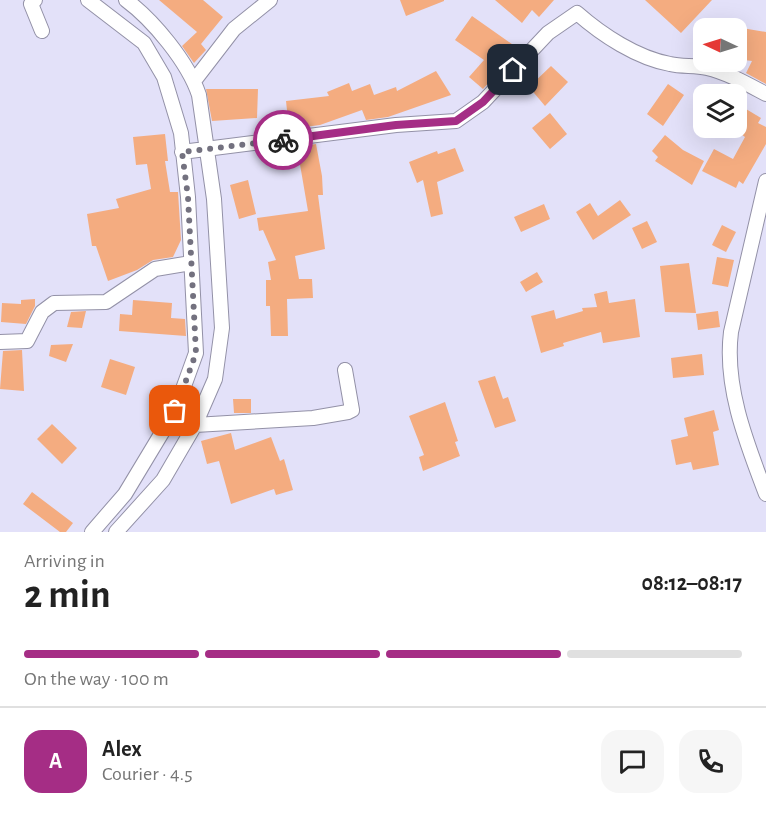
<!DOCTYPE html>
<meta charset="utf-8">
<style>
body{margin:0;font-family:"Alegreya Sans",sans-serif;background:#f6f6f6;color:#222;height:100vh;display:flex;flex-direction:column;font-size:22px;white-space:nowrap}
*{box-sizing:border-box;margin:0}
p{font-size:20px;color:#767676}
.icon{flex:none;width:33px;height:33px;fill:none;stroke:currentColor;stroke-width:2;stroke-linecap:round;stroke-linejoin:round}
.map{position:relative;height:532px;overflow:hidden}
.side{display:flex;flex-direction:column;background:#fff;flex:1}
.side>*{flex:none}
.needle{width:39px;rotate:274deg}
.fabs{position:absolute;left:693px;top:18px;display:grid;gap:12px}
.fabs a{display:grid;place-items:center;width:54px;height:54px;border-radius:12px;background:#fff;box-shadow:0 6px 24px #0002;font-size:30px}
.pin{position:absolute;display:grid;place-items:center;width:51px;height:51px;color:#fff;margin:-26px;border-radius:12px;box-shadow:0 3px 9px #0006}
.courier{position:absolute;display:grid;place-items:center;width:60px;height:60px;margin:-30px;border:4px solid #a52d85;border-radius:50%;background:#fff;color:#222;box-shadow:0 2px 8px #0007}
.headline em{font-style:normal;font-weight:700}
.headline div{display:flex;flex-direction:column-reverse}
.headline{display:flex;align-items:center;justify-content:space-between;height:102px;padding:0 24px}
h1{font-size:39px;font-weight:700;line-height:45px}
.bar{display:grid;grid-template-columns:repeat(4,1fr);gap:9px 6px;align-content:center;height:72px;padding:0 24px}
.bar i{height:8px;border-radius:4px;background:#e0e0e0}
.bar .selected{background:#a52d85}
.bar p{grid-column:span 4}
.line{display:flex;align-items:center;gap:15px;padding:0 24px;border-top:2px solid #e0e0e0}
.line div{flex:1}
.round{display:grid;place-items:center;flex:none;width:63px;height:63px;border-radius:18px;background:#f6f6f6}
.map>svg:first-child{display:block}
.building{fill:#f4ac80}
.lines{fill:none;stroke-linecap:round;stroke-linejoin:round}
.minor-casing{stroke:#9391a7;stroke-width:16}
.minor{stroke:#fff;stroke-width:14}
.done{stroke:#73717f;stroke-width:6;stroke-dasharray:0 10.8}
.route{stroke:#a52d85;stroke-width:8}
</style>
<div class="map">
<svg width="766" height="532" viewBox="0 0 766 532">
<rect width="100%" height="100%" fill="#e3e1f9"/>
<path class="building" d="M159 0H203L223 17 201 44 206 50 194 63 182 46 197 32Z
M400 0H444V1L406 16Z
M495 0H554L539 17 532 10 522 23Z
M645 0H712L681 33Z
M472 16 519 49 483 89 469 77 484 60 455 40Z
M736 27 766 32V84L746 73 752 61 736 59Z
M551 66 568 82 545 106 529 87Z
M436 71 451 95 388 117 366 120 362 110 320 125 289 129 286 101 329 96 327 92 349 83 352 91 370 84 374 95 396 87 397 91Z
M668 84 684 95 663 126 647 114Z
M206 89H258L257 118 212 121Z
M741 106 761 118 758 123 766 127V144L743 184 739 181 736 188 702 171 714 149 733 159 745 137 733 128H736V113Z
M550 113 567 134 550 149 532 128Z
M165 134 168 161H165L170 192H178L181 240 173 257 153 260 137 270 108 281 96 246H92L87 214 119 208 116 199 151 189 147 164 136 165 133 137Z
M665 135 683 150 704 161 692 185 655 161 658 157 652 151Z
M316 144 322 176 323 195H318L325 249 295 256 299 279H312L313 298 287 299 288 336H271L270 306H266V280H271L268 262 276 260 263 230 259 231 257 218 308 211 297 147Z
M455 148 464 171 437 182 443 214 431 217 423 180 417 183 409 162 437 151 438 154Z
M248 180 256 214 239 219 230 185Z
M620 200 631 215 593 240 576 212 590 203 598 216Z
M544 204 550 219 521 232 514 217Z
M647 221 657 242 642 249 632 228Z
M722 225 736 232 726 252 712 245Z
M717 257 734 260 728 287 712 284Z
M689 263 696 313 665 312 660 266Z
M537 272 543 282 526 292 520 282Z
M607 291 609 303 635 299 640 337 603 343 601 332 563 343 564 346 541 353 531 316 554 310 556 319 583 311 582 308 597 307 594 294Z
M35 299V306L26 324 1 322 2 303 21 304V300Z
M133 300 172 303 171 318 185 319 186 336 119 331 120 314 132 315Z
M86 311 82 328 67 327 71 312Z
M718 311 720 327 698 330 696 314Z
M73 344 66 362 49 356 51 345Z
M22 350 24 391 0 389 3 351Z
M702 354 704 375 673 378 671 358Z
M110 359 135 367 126 395 101 387Z
M495 376 503 399 508 397 516 421 495 428 478 381Z
M233 399H251V413H234Z
M445 402 458 441 455 442 460 456 423 471 419 457 424 455 409 416Z
M714 410 719 430 713 432 719 465 693 470 691 462 676 465 671 440 688 436 684 418Z
M52 424 77 448 62 464 37 439Z
M231 433 235 450 271 437 280 461 284 459 293 490 276 495 274 489 231 504 219 461 207 464 201 441Z
M32 492 73 523 66 532H60L23 504Z"/>
<g class="lines">
<defs>
<path id="minor" d="M35 0 31 4 42 31
M88 0 144 43 164 77 181 133 188 197 196 353 175 411 125 494 92 532
M194 81 234 29 270 0
M182 152 396 125 456 121 483 102 548 33 577 13C602 35 637 58 670 64 682 67 695 65 707 68 728 73 747 84 766 94
M766 181 731 332C724 387 747 444 766 494
M0 342 27 341 42 312 54 303 106 302 155 269 191 263
M195 425 313 418 348 412 352 410 345 370
M116 532 163 480 195 425 215 379 222 328 214 199 199 95C188 62 153 20 126 0"/>
</defs>
<use href="#minor" class="minor-casing"/>
<use href="#minor" class="minor"/>
</g>
<g class="lines">
<path class="done" d="M175 411 196 353 188 197 182 152 283 140"/>
<path class="route" d="M283 140 396 125 456 121 483 102 513 70"/>
</g>
</svg>
<div class="fabs">
<a><svg class="needle" viewBox="-14 -14 28 28"><path d="M0-13l5 13h-10z" fill="#e53935"/><path d="M0 13l5-13h-10z" fill="#767676"/></svg></a>
<a><svg class="icon" aria-label="layers" viewBox="0 0 24 24"><path d="M12 4l9 5-9 5-9-5zM3 14l9 5 9-5"/></svg></a>
</div>
<div class="pin" style="left:175px;top:411px;background:#ea580c"><svg class="icon" aria-label="bag" viewBox="0 0 24 24"><path d="M5 8h14l-1 12H6zM9 8a3 3 0 0 1 6 0"/></svg></div>
<div class="pin" style="left:513px;top:70px;background:#1f2937"><svg class="icon" aria-label="home" viewBox="0 0 24 24"><path d="M3 11l9-7 9 7M6 9v11h12V9"/></svg></div>
<div class="courier" style="left:283px;top:140px"><svg class="icon" aria-label="bike" viewBox="0 0 24 24"><circle cx="6" cy="16" r="4"/><circle cx="18" cy="16" r="4"/><path d="M6 16l4-8h5l3 8M10 8l3 8H6M13 5h3"/></svg></div>
</div>
<section class="side">
<div class="headline"><div><h1>2 min</h1><p>Arriving in</p></div><em>08:12–08:17</em></div>
<div class="bar"><i class="selected"></i><i class="selected"></i><i class="selected"></i><i></i><p>On the way · 100 m</p></div>
<div class="line" style="height:108px"><b class="round" style="background:#a52d85;color:#fff">A</b><div><b>Alex</b><p>Courier · 4.5</p></div><a class="round"><svg class="icon" aria-label="chat" viewBox="0 0 24 24"><path d="M4 5h16v11H9l-5 4z"/></svg></a><a class="round"><svg class="icon" aria-label="phone" viewBox="0 0 24 24"><path d="M5 4h4l2 5-3 2q2 4 5 5l2-3 5 2v4C11 20 4 13 5 4z"/></svg></a></div>
</section>
